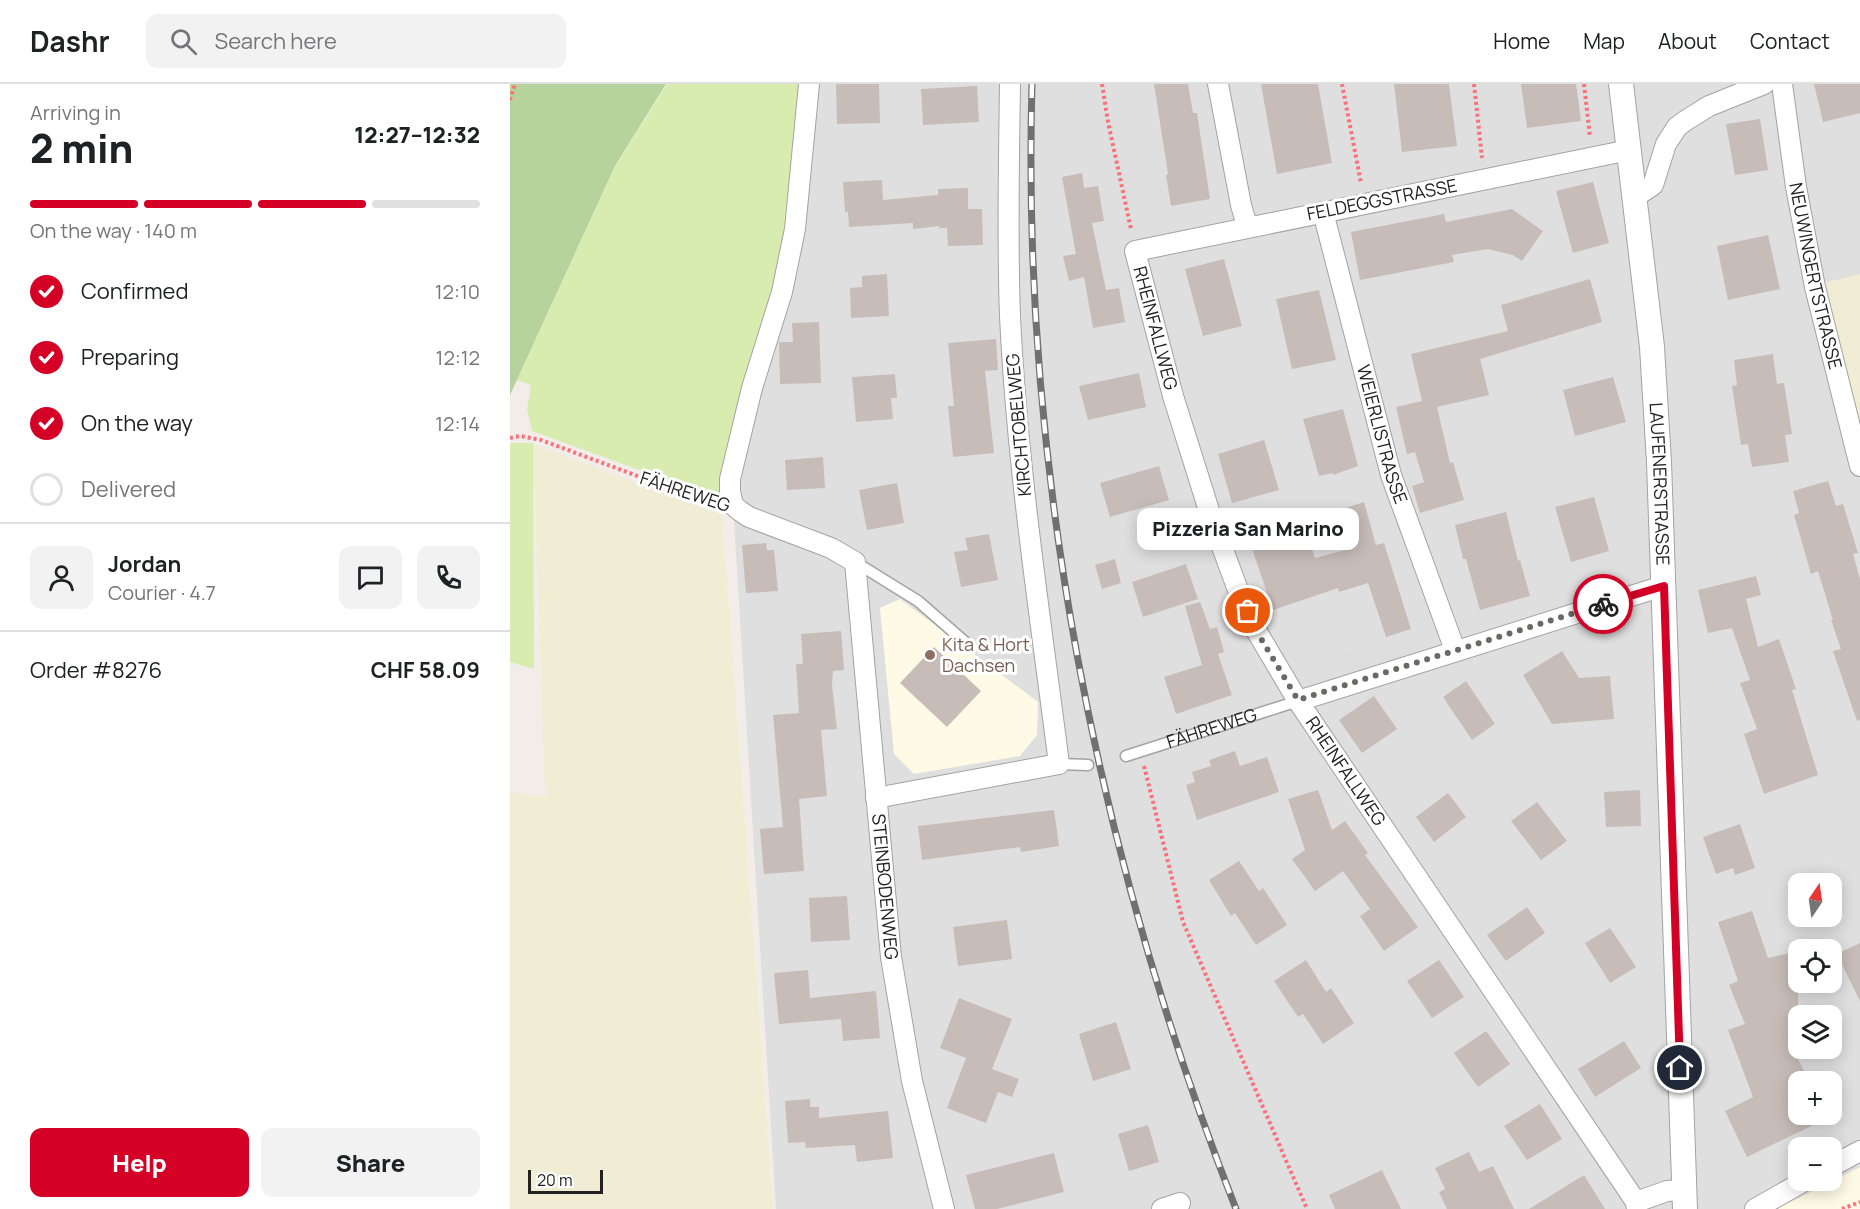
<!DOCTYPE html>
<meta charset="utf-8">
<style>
body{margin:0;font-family:Manrope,sans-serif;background:#f2f2f2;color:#202124;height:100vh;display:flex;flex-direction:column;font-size:22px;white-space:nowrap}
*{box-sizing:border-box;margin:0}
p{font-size:20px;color:#757577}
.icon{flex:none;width:33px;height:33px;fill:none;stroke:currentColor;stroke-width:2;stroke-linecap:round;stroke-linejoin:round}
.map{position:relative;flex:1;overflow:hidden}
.sheet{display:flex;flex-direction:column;background:#fff;width:510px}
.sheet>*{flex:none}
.needle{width:39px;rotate:13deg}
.fabs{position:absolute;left:1278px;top:789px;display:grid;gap:12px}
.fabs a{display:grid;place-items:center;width:54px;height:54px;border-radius:12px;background:#fff;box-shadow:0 3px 15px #0003;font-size:30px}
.scale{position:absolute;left:18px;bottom:15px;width:75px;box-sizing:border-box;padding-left:6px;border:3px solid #222;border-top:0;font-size:16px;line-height:21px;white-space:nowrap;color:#222;-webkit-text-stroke:4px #fff;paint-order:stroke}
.pin{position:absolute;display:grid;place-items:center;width:51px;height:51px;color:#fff;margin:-26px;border:3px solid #fff;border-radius:50%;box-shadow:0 2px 6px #0007}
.courier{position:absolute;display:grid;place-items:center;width:60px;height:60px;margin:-30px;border:4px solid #d40026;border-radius:50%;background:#fff;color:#222;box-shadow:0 2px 8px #0007}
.bubble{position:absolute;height:42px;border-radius:12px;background:#fff;box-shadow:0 3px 15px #0003;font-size:20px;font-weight:800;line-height:42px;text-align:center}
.overview em{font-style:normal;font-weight:800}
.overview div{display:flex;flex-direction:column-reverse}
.overview{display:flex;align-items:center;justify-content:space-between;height:102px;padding:0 30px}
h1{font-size:39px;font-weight:800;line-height:45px}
.bar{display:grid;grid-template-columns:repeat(4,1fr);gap:9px 6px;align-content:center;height:72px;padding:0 30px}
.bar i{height:8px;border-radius:4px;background:#e0e0e0}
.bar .current{background:#d40026}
.bar p{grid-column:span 4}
.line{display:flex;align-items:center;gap:15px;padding:0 30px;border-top:2px solid #e0e0e0}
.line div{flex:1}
.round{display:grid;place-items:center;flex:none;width:63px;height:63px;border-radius:12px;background:#f2f2f2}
ol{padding:0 30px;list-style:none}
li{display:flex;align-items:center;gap:18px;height:66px}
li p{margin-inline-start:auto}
li .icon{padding:6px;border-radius:50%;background:#d40026;color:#fff;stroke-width:4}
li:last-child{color:#757577}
li i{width:33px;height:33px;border:3px solid #e0e0e0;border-radius:50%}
.button{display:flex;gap:12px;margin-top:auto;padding:12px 30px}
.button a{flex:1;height:69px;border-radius:12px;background:#d40026;color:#fff;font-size:24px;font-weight:800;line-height:69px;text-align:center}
.button a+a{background:#f2f2f2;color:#202124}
header{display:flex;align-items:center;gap:36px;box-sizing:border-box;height:84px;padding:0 30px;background:#fff;border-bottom:2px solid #e0e0e0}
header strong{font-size:28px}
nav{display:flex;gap:33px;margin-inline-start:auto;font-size:21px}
.search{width:420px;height:54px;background:#f2f2f2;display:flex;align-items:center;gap:15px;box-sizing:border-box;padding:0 21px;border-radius:12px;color:#757577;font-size:22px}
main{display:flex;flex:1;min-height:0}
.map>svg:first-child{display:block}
.residential{fill:#e0dfdf;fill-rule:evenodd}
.education{fill:#fffae5}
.farmland{fill:#f0edd4}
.grass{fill:#d8ecaf}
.forest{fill:#b6d29d}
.parking{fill:#dedede}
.building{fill:#c7bcb8}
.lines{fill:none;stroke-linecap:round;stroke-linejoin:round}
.service-casing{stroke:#a3a3a3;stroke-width:13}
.minor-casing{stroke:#a3a3a3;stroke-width:22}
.tertiary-casing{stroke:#a3a3a3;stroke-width:26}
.path{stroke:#fc707b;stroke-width:4;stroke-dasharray:3 3;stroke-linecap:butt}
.service{stroke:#fff;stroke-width:10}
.minor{stroke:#fff;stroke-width:20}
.tertiary{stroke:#fff;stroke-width:24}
.rail-casing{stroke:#707070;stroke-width:7}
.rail{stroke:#fff;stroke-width:4.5;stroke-dasharray:14;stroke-linecap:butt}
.done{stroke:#6b6968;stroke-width:6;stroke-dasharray:0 10.8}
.route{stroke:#d40026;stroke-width:8}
.education-dot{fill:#8d6e63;stroke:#fff;stroke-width:2}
.labels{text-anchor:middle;stroke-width:6;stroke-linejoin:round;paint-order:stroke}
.street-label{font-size:18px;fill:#222;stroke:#fff}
.education-label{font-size:18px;fill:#785e54;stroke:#fff;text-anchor:start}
</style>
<header>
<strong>Dashr</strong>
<div class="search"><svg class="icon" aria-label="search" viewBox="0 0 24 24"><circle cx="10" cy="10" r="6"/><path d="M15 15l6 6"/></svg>Search here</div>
<nav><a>Home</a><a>Map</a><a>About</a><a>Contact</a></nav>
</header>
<main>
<section class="sheet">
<div class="overview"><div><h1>2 min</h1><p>Arriving in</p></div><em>12:27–12:32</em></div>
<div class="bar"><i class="current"></i><i class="current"></i><i class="current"></i><i></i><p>On the way · 140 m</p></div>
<ol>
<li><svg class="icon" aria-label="check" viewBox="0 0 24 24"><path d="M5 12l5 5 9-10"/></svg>Confirmed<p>12:10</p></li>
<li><svg class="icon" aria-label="check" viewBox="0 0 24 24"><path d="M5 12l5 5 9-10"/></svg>Preparing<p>12:12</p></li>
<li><svg class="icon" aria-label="check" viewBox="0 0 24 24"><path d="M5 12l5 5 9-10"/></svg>On the way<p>12:14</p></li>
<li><i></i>Delivered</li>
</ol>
<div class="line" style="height:108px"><a class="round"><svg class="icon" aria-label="person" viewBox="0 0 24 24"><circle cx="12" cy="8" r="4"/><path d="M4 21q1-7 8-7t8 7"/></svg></a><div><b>Jordan</b><p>Courier · 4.7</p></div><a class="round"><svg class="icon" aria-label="chat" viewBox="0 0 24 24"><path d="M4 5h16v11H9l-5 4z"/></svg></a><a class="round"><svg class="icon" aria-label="phone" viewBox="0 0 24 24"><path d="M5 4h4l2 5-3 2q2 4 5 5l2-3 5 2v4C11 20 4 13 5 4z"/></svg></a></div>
<div class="line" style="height:78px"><div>Order #8276</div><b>CHF 58.09</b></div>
<div class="button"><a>Help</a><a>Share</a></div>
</section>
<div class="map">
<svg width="1350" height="1125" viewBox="0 0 1350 1125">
<rect width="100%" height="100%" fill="#f2ede9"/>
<path class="residential" d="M299 0H1350V1125H266L223 421ZM1288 800H1322V832H1288ZM1288 866H1322V898H1288ZM1288 932H1322V964H1288ZM1288 998H1322V1030H1288ZM1288 1064H1322V1096H1288Z"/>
<path class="education" d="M390 515 528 618 527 651 510 672 404 690 384 670 370 524Z
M1350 1083V1125H1267Z"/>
<path class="farmland" d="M1350 190V357L1313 199Z
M23 360 212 431 263 1125H0V708L35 713Z"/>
<path class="grass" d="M157 0H293L280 143 209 415 22 347 17 325 21 301 7 296 105 83Z
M0 359H23L24 585 0 578Z"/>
<path class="forest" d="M0 0H156L105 82 0 311Z"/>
<path class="parking" d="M909 549 915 567 841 590 835 571Z"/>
<path class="building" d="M326 0H369L370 39 327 40Z
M644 0H678L683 29H687L700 115 661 122 656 91 658 90Z
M751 0H808L822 79 767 90Z
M884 0H939L947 62 892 68Z
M1011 0H1066L1071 37 1017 44Z
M1304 0H1350V29L1313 38Z
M467 2 469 38 413 41 411 5Z
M1250 35 1258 86 1225 91 1216 40Z
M572 89 574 104 588 102 594 137 582 139 596 206 609 204 615 238 583 244 574 193 559 197 553 172 566 170 552 93Z
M372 96 373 116 428 111V105L458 104V125H472L473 161 438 162 437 144H429V142L403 145V139L339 143 338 128H335L333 98Z
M1083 98 1099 159 1063 169 1046 107Z
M1002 125 1033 147 1012 177 1003 171 978 165 942 171 944 178 850 196 841 148 934 130 936 138Z
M1258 151 1270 205 1218 216 1207 162Z
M714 175 732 242 693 252 675 185Z
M377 190 379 232 341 234 340 204 352 203V192Z
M1080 195 1092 238 970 275 979 311 927 323 940 379 943 378 954 416 910 429 902 402 914 398 905 368 897 370 886 323 912 317 901 270 998 247 991 221Z
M809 206 826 276 782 285 766 215Z
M309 238 311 299 270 300 269 258H283L282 239Z
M486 255 488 286 475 287 484 369 443 373 438 322H444L438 259Z
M1263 270 1267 300 1274 299 1282 350 1275 351 1279 378 1242 383 1238 360 1231 361 1222 302 1227 301 1224 276Z
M629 289 636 323 578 336 569 302Z
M385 290 387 314H381L383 335 346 338 342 293Z
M1103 293 1116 338 1065 352 1053 306Z
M833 325 848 382 823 391V389L809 392 793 335Z
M754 356 769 406 722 419 708 370Z
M313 373 315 404 277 406 275 376Z
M649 382 659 416 600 433 590 399Z
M1318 397 1326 422 1333 420 1348 469 1343 470 1350 495V636L1347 637 1323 567 1331 565 1321 536H1323L1308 487 1301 490 1284 431 1289 429 1283 407Z
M387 399 394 439 357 446 349 406Z
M1084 413 1099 467 1061 478 1045 423Z
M854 418 866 461 874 459 901 545 876 553 858 499 829 508 828 504 763 526 739 456 793 438 805 474 843 464 832 425Z
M996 428 1008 477 1010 476 1020 512 970 526 956 475H953L945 441Z
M479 450 488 496 451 503 444 468 458 466 455 454Z
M256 459 257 466H264L268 507 236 509 232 461Z
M605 475 611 499 592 505 585 481Z
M676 480 688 515 633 533 622 498Z
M1246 492 1251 511 1236 515 1248 563 1269 555 1286 605 1282 606 1308 691 1254 710 1234 650 1247 645 1230 599 1240 596 1222 544 1198 549 1188 506Z
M690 518 700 545 707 543 714 568 708 570 722 611 666 630 654 593 692 581 675 522Z
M331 547 334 586 323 587 322 602 327 645 311 646 317 712 289 715 294 787 254 790 250 745 273 743 263 631 289 629 286 580H293L291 550Z
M424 563 471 607 437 643 390 599Z
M1052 567 1069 594 1100 592 1104 635 1042 640 1013 591Z
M956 597 985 640 962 656 933 613Z
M864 612 887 645 852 669 829 636Z
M725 667 730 682 757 673 769 708 687 736 676 701 685 698 682 688 701 682 699 676Z
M808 706 822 746 835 737 858 769 855 771 908 843 874 867 850 832 860 825 833 787 805 807 782 775 795 766 778 715Z
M1130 706 1131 742 1096 743 1094 708Z
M938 709 956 733 924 758 906 733Z
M1027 718 1057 757 1031 776 1001 737Z
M544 726 549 762 511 768 510 763 412 776 408 742Z
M1230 740 1245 784 1225 791 1223 784 1206 790 1193 753Z
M729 777 749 807 753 804 777 841 746 861 725 829 721 832 699 796Z
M337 812 340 856 301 858 299 814Z
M1017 823 1035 849 996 877 977 851Z
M1242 827 1258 874 1288 867V975L1300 998H1288V1030H1316L1318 1034 1237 1073 1215 1027 1243 1013 1218 946 1235 940 1219 901 1228 897 1208 838Z
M497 836 502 875 448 882 443 843Z
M1100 844 1126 883 1100 899 1075 859Z
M1350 859V917L1327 870Z
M796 876 816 908 821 904 844 939 813 960 793 930 788 933 764 897Z
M929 876 954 913 922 934 897 897Z
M298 886 300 914 366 907 370 954 333 957 331 935 269 940 264 889Z
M449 914 502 935 482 985 509 995 502 1013 488 1008 476 1039 437 1024 456 974 430 964Z
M606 938 621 985 583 997 569 950Z
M976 947 1000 980 968 1003 944 969Z
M1114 957 1131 984 1085 1013 1068 985Z
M300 1015V1023H309V1034L378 1027 383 1074 347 1078 345 1061 296 1064 295 1058 278 1059 275 1017Z
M1030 1020 1052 1055 1017 1076 994 1042Z
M638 1041 649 1078 619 1087 608 1050Z
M959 1068 969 1088 983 1082 1004 1125H937L929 1108 935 1105 925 1084Z
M544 1069 554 1108 487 1125H465L456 1091Z
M872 1086 891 1125H825L819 1111Z
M1074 1091 1095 1125H1019Z"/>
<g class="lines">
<defs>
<g id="service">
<path d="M345 478 408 517 455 558"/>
<path id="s1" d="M616 672 788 617"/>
<path d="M549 680 578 681"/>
</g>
<g id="minor">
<path id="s2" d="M299 0 285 145 272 208 242 304 220 395V407L223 421 230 427 239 433 321 464 345 478 381 873 402 997 434 1125"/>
<path d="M708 0 731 121 737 142"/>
<path id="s3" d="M1272 0 1286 103 1305 203 1350 382"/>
<path id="s4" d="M1119 66 625 167 663 312 702 436 728 506 747 548 788 617 1126 1118"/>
<path d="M1125 113 1143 101 1156 60 1167 43 1175 37 1199 22 1254 0"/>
<path id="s5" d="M813 128 881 391 945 566"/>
<path d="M788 617 1153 502"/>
<path d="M366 714 549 680C530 531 507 382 500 232 497 155 499 77 500 0"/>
<path d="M1322 1082 1350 1067"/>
<path d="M652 1125 670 1119"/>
<path d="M1127 1125 1126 1118 1157 1107 1174 1106"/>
<path d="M1245 1125 1296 1096"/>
</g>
<g id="tertiary">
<path id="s6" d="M1111 0 1142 263 1149 378 1175 1125"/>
</g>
</defs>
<use href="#service" class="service-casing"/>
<use href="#minor" class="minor-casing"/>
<use href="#tertiary" class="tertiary-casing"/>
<path class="path" d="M592 0 598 38 621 145
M832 0 851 99
M964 0 972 74
M1074 0 1080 53
M0 16 5 0
M0 354 10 352 31 356 200 419
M634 682 673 838 797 1125
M1332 1125 1350 1118"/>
<use href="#service" class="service"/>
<use href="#minor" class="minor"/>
<use href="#tertiary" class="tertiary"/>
<defs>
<path id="rail" d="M522 0C511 383 586 769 726 1125"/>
</defs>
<use href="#rail" class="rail-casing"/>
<use href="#rail" class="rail"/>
</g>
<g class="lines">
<path class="done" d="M738 527 747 548 788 616 1093 520"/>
<path class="route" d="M1093 520 1154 502 1170 984"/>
</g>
<circle class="education-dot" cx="420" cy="571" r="6"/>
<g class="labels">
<g class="street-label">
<text transform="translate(872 116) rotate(-11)" y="6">FELDEGGSTRASSE</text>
<text dy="6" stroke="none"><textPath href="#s3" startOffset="195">NEUWINGERTSTRASSE</textPath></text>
<text dy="6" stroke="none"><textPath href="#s4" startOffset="584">RHEINFALLWEG</textPath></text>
<text transform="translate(509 341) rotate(-95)" y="6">KIRCHTOBELWEG</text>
<text dy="6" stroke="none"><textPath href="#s5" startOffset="230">WEIERLISTRASSE</textPath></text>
<text dy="6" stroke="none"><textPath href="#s6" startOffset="402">LAUFENERSTRASSE</textPath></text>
<text transform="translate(175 408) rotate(18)" y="6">FÄHREWEG</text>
<text dy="6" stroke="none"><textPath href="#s1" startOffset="90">FÄHREWEG</textPath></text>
<text dy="6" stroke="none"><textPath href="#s4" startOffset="1070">RHEINFALLWEG</textPath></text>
<text dy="6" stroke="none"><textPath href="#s2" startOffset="892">STEINBODENWEG</textPath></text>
</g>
<g class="education-label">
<text x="432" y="567">Kita &amp; Hort<tspan x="432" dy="21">Dachsen</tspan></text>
</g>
</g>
</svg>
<div class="fabs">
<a><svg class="needle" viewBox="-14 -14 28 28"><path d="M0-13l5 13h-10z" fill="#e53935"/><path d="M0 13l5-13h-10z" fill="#757577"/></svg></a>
<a><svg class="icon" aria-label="locate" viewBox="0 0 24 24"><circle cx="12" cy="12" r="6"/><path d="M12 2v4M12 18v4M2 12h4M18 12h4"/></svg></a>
<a><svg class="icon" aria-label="layers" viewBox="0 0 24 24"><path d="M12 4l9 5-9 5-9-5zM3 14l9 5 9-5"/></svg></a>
<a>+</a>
<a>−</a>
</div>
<div class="scale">20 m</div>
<div class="pin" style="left:738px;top:527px;background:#ea580c"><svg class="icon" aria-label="bag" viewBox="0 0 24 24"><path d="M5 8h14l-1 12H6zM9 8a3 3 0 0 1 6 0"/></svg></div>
<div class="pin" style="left:1170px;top:984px;background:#1f2937"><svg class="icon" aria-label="home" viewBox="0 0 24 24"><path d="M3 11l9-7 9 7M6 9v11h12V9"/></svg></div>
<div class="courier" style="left:1093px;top:520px"><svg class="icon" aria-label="bike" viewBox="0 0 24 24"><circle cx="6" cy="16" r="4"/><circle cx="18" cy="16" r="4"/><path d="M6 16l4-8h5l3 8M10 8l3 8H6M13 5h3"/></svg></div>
<div class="bubble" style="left:627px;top:424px;width:222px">Pizzeria San Marino</div>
</div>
</main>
